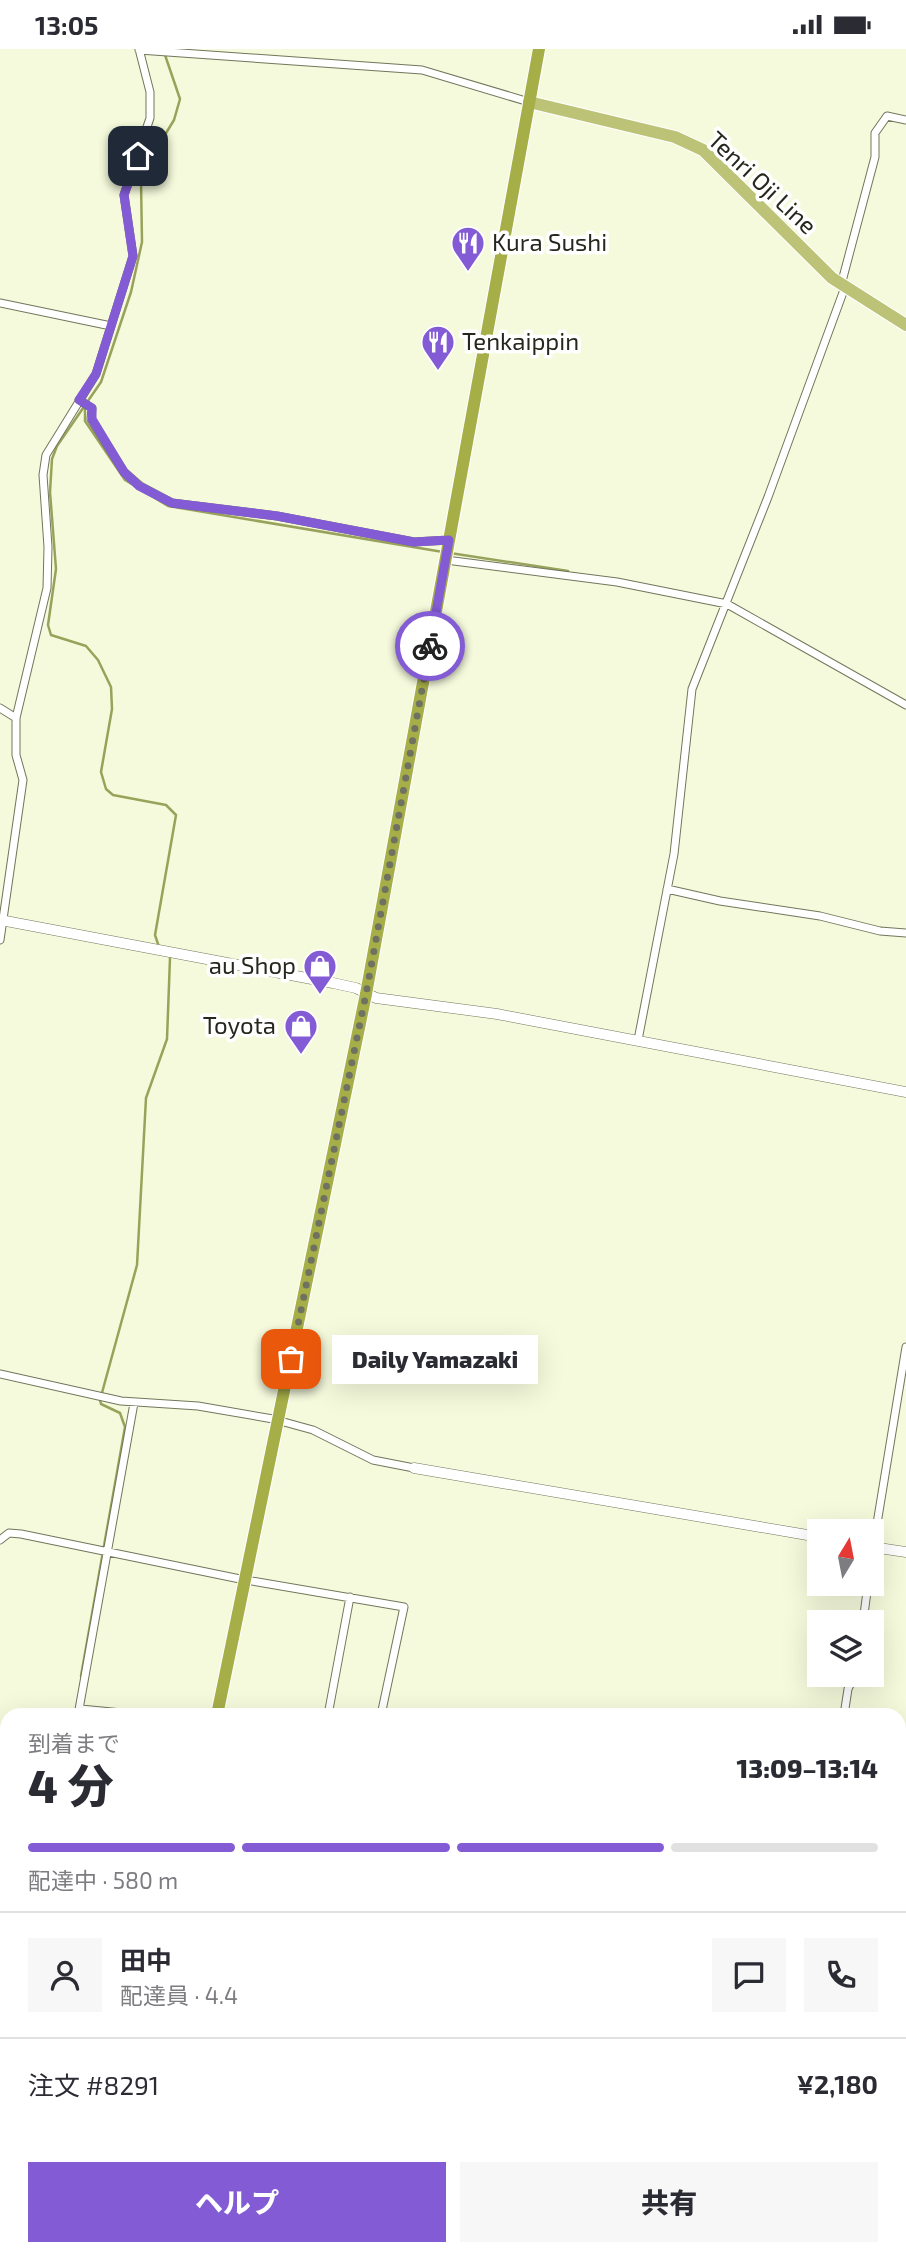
<!DOCTYPE html>
<html lang="ja">
<meta charset="utf-8">
<style>
body{margin:0;font-family:"Exo 2","Noto Sans JP",sans-serif;background:#f7f7f7;color:#2b2b33;height:100vh;display:flex;flex-direction:column;font-size:26px;white-space:nowrap}
*{box-sizing:border-box;margin:0}
p{font-size:23px;color:#7c7c81}
.icon{flex:none;width:38px;height:38px;fill:none;stroke:currentColor;stroke-width:2;stroke-linecap:round;stroke-linejoin:round}
.map{position:relative;flex:1;overflow:hidden}
.sheet{position:absolute;left:0px;top:1659px;width:906px;height:548px;display:flex;flex-direction:column;background:#fff;border-radius:21px 21px 0 0;box-shadow:0 7px 28px #0002}
.sheet>*{flex:none}
.needle{width:46px;rotate:10deg}
.controls{position:absolute;left:807px;top:1470px;display:grid;gap:14px}
.controls a{display:grid;place-items:center;width:77px;height:77px;border-radius:0px;background:#fff;box-shadow:0 7px 28px #0002;font-size:35px}
.pin{position:absolute;display:grid;place-items:center;width:60px;height:60px;color:#fff;margin:-30px;border-radius:14px;box-shadow:0 4px 10px #0006}
.courier{position:absolute;display:grid;place-items:center;width:70px;height:70px;margin:-35px;border:5px solid #825bd5;border-radius:50%;background:#fff;color:#222;box-shadow:0 2px 9px #0007}
.bubble{position:absolute;height:49px;border-radius:0px;background:#fff;box-shadow:0 7px 28px #0002;font-size:23px;font-weight:800;line-height:49px;text-align:center}
.overview em{font-style:normal;font-weight:800}
.overview div{display:flex;flex-direction:column-reverse}
.overview{display:flex;align-items:center;justify-content:space-between;height:119px;padding:0 28px}
h1{font-size:46px;font-weight:800;line-height:52px}
.bar{display:grid;grid-template-columns:repeat(4,1fr);gap:10px 7px;align-content:center;height:84px;padding:0 28px}
.bar i{height:9px;border-radius:5px;background:#e1e1e2}
.bar .active{background:#825bd5}
.bar p{grid-column:span 4}
.line{display:flex;align-items:center;gap:18px;padding:0 28px;border-top:2px solid #e1e1e2}
.line div{flex:1}
.round{display:grid;place-items:center;flex:none;width:74px;height:74px;border-radius:0px;background:#f7f7f7}
.action{display:flex;gap:14px;margin-top:auto;padding:14px 28px}
.action a{flex:1;height:80px;border-radius:0px;background:#825bd5;color:#fff;font-size:28px;font-weight:800;line-height:80px;text-align:center}
.action a+a{background:#f7f7f7;color:#2b2b33}
.status{display:flex;justify-content:space-between;align-items:center;height:49px;padding:0 35px;background:#fff;direction:ltr}
.status svg{height:19px;fill:currentColor}
.map>svg:first-child{display:block}
.lines{fill:none;stroke-linecap:round;stroke-linejoin:round}
.stream{stroke:#99a25a;stroke-width:2.5}
.minor-casing{stroke:#72765b;stroke-width:9}
.tertiary-casing{stroke:#72765b;stroke-width:11}
.primary-casing{stroke:#fff;stroke-width:14}
.trunk-casing{stroke:#fff;stroke-width:14}
.minor{stroke:#fff;stroke-width:7}
.tertiary{stroke:#fff;stroke-width:10}
.primary{stroke:#bcc276;stroke-width:12}
.trunk{stroke:#a6ae48;stroke-width:12}
.done{stroke:#6f7260;stroke-width:7;stroke-dasharray:0 12.6}
.route{stroke:#825bd5;stroke-width:9}
.labels{text-anchor:middle;stroke-width:7;stroke-linejoin:round;paint-order:stroke}
.street-label{font-size:24px;fill:#27281d;stroke:#fff}
.poi-label{font-size:24px;fill:#27281d;stroke:#fff;text-anchor:start}
</style>
<div class="status"><b>13:05</b><svg viewBox="0 0 49 12"><path d="M0 12V9h3v3zM5 12V6h3v6zM10 12V3h3v9zM15 12V0h3v12zM26 1h20v11H26zM47 4h2v5h-2z"/></svg></div>
<div class="map">
<svg width="906" height="2206" viewBox="0 0 906 2206">
<rect width="100%" height="100%" fill="#f5fadc"/>
<g class="lines">
<path class="stream" d="M85 360V372L125 431 168 457 443 503
M450 504 568 522
M158 895 155 886 176 766 166 756 113 746 106 740 101 723 112 660 111 638 98 611 86 597 51 586 48 576 56 520 50 443 52 410 57 397 101 333 131 243 142 193 141 132 146 117 174 71 180 50 165 6
M81 1627 125 1378 120 1364 101 1355 100 1351 137 1216 146 1049 167 990 170 909"/>
<defs>
<path id="minor" d="M139 1 422 21 529 53
M841 236 875 108V84L887 67 906 71
M0 254 111 277
M79 351 92 359 91 370 124 423 140 437 172 454 277 467 414 493 449 491
M446 511 617 533 727 555 906 656
M0 659 16 669
M667 840 720 852 820 867 880 882 906 884
M0 891 23 731 16 706V669L47 539 48 498 43 426 46 406 96 325 133 207 124 146 150 69V43L139 0
M638 991 674 805 692 640 768 448 845 238
M0 1325 121 1352 198 1357 273 1370 313 1381 373 1411 414 1419
M0 1491 9 1484 21 1485 240 1530 404 1558 381 1666
M872 1505 906 1298
M863 1573 868 1535
M81 1660 142 1666
M78 1666 134 1354
M328 1666 350 1548
M844 1666 848 1640 855 1626
M900 1803 906 1804
M0 1937 7 1938
M0 2069 7 2010
M0 2085 7 2088
M0 2134 7 2135
M667 2200 704 2206
M288 2206 289 2200
M599 2206 600 2200
M752 2206 754 2200"/>
<path id="tertiary" d="M0 871 333 934 356 939 376 949 497 965 906 1043
M414 1419 819 1488
M872 1498 906 1503"/>
<path id="primary" d="M529 53 675 88 703 101 832 229 906 276"/>
<path id="trunk" d="M217 1666 366 945 539 0
M108 2206 109 2200"/>
</defs>
<use href="#minor" class="minor-casing"/>
<use href="#tertiary" class="tertiary-casing"/>
<use href="#primary" class="primary-casing"/>
<use href="#trunk" class="trunk-casing"/>
<use href="#minor" class="minor"/>
<use href="#tertiary" class="tertiary"/>
<use href="#primary" class="primary"/>
<use href="#trunk" class="trunk"/>
</g>
<g class="lines">
<path class="done" d="M291 1310 366 945 430 597"/>
<path class="route" d="M138 107 124 146 133 207 96 325 79 351 92 359V370L124 423 139 437 172 454 277 467 414 493 449 491 430 597"/>
</g>
<defs>
<symbol id="restaurant-pin" viewBox="-11 -11 22 30"><path d="M0 17L-7.5 6A9.5 9.5 0 1 1 7.5 6Z" fill="#825bd5" stroke="#fff"/><path d="M-5-6h1v4h1v-4h1v4h1v-4h1v5L-1.5 .5V6h-2V.5L-5-1ZM5-6V6H3V1.5H1.5Q1.5-4 5-6Z" fill="#fff"/></symbol>
<symbol id="shop-pin" viewBox="-11 -11 22 30"><path d="M0 17L-7.5 6A9.5 9.5 0 1 1 7.5 6Z" fill="#825bd5" stroke="#fff"/><path d="M-5-2.5h2.3a2.7 3.5 0 0 1 5.4 0H5L5.5 6h-11ZM-1.5-2.5h3a1.5 2.3 0 0 0-3 0Z" fill="#fff"/></symbol>
</defs>
<g fill-rule="evenodd">
<use href="#restaurant-pin" x="449" y="175" width="38" height="52"/>
<use href="#restaurant-pin" x="419" y="274" width="38" height="52"/>
<use href="#shop-pin" x="301" y="898" width="38" height="52"/>
<use href="#shop-pin" x="282" y="958" width="38" height="52"/>
</g>
<g class="labels">
<g class="street-label">
<text transform="translate(762 134) rotate(43)" y="8">Tenri Oji Line</text>
</g>
<g class="poi-label">
<text x="492" y="202">Kura Sushi</text>
<text x="462" y="301">Tenkaippin</text>
<text x="296" y="925" text-anchor="end">au Shop</text>
<text x="276" y="985" text-anchor="end">Toyota</text>
</g>
</g>
</svg>
<div class="controls">
<a><svg class="needle" viewBox="-14 -14 28 28"><path d="M0-13l5 13h-10z" fill="#e53935"/><path d="M0 13l5-13h-10z" fill="#7c7c81"/></svg></a>
<a><svg class="icon" aria-label="layers" viewBox="0 0 24 24"><path d="M12 4l9 5-9 5-9-5zM3 14l9 5 9-5"/></svg></a>
</div>
<div class="pin" style="left:291px;top:1310px;background:#ea580c"><svg class="icon" aria-label="bag" viewBox="0 0 24 24"><path d="M5 8h14l-1 12H6zM9 8a3 3 0 0 1 6 0"/></svg></div>
<div class="pin" style="left:138px;top:107px;background:#1f2937"><svg class="icon" aria-label="home" viewBox="0 0 24 24"><path d="M3 11l9-7 9 7M6 9v11h12V9"/></svg></div>
<div class="courier" style="left:430px;top:597px"><svg class="icon" aria-label="bike" viewBox="0 0 24 24"><circle cx="6" cy="16" r="4"/><circle cx="18" cy="16" r="4"/><path d="M6 16l4-8h5l3 8M10 8l3 8H6M13 5h3"/></svg></div>
<div class="bubble" style="left:332px;top:1286px;width:206px">Daily Yamazaki</div>
<section class="sheet">
<div class="overview"><div><h1>4 分</h1><p>到着まで</p></div><em>13:09–13:14</em></div>
<div class="bar"><i class="active"></i><i class="active"></i><i class="active"></i><i></i><p>配達中 · 580 m</p></div>
<div class="line" style="height:126px"><a class="round"><svg class="icon" aria-label="person" viewBox="0 0 24 24"><circle cx="12" cy="8" r="4"/><path d="M4 21q1-7 8-7t8 7"/></svg></a><div><b>田中</b><p>配達員 · 4.4</p></div><a class="round"><svg class="icon" aria-label="chat" viewBox="0 0 24 24"><path d="M4 5h16v11H9l-5 4z"/></svg></a><a class="round"><svg class="icon" aria-label="phone" viewBox="0 0 24 24"><path d="M5 4h4l2 5-3 2q2 4 5 5l2-3 5 2v4C11 20 4 13 5 4z"/></svg></a></div>
<div class="line" style="height:91px"><div>注文 #8291</div><b>¥2,180</b></div>
<div class="action"><a>ヘルプ</a><a>共有</a></div>
</section>
</div>
